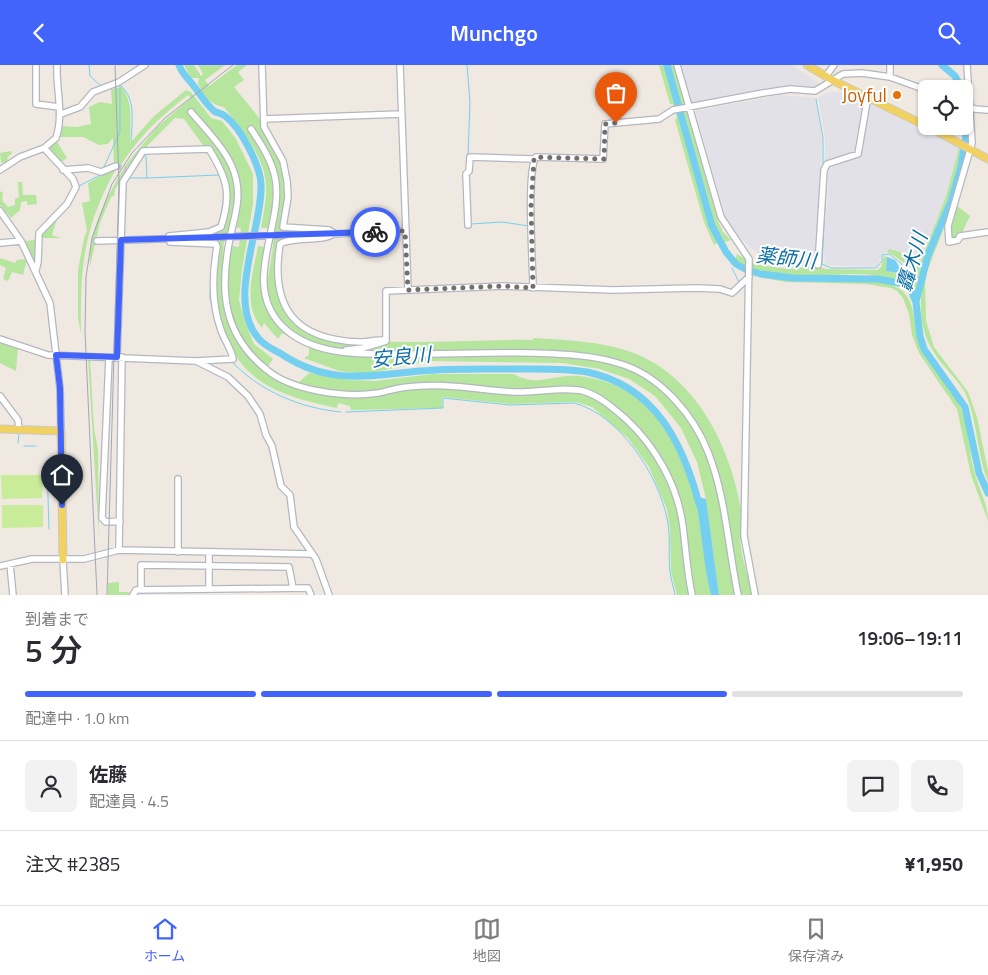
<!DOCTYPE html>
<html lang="ja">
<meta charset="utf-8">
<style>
body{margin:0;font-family:"Titillium Web","Noto Sans JP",sans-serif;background:#f2f2f3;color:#2b2b33;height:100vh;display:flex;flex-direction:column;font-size:19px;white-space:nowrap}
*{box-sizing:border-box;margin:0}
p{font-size:16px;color:#7c7c81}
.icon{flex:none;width:28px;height:28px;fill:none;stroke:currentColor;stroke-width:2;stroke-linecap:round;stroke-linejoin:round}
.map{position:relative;height:530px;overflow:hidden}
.panel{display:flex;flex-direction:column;background:#fff;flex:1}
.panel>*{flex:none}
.controls{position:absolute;left:918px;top:15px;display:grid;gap:10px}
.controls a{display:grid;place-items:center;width:55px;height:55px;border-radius:8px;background:#fff;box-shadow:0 1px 4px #0004;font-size:25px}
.pin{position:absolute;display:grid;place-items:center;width:42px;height:42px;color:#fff;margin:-51px -21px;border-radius:50% 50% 50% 0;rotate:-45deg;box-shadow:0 0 5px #0007}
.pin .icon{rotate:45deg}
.courier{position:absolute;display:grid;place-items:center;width:50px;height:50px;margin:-25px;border:4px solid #4264fb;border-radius:50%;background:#fff;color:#222;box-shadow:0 1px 6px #0007}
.headline em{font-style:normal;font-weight:600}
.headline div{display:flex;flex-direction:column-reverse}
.headline{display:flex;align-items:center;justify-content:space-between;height:85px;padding:0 25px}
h1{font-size:32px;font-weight:600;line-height:38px}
.bar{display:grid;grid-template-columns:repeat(4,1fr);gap:8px 5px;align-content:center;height:60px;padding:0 25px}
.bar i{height:6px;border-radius:4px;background:#e1e1e2}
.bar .active{background:#4264fb}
.bar p{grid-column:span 4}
.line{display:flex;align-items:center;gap:12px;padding:0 25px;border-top:1px solid #e1e1e2}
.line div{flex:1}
.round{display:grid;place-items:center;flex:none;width:52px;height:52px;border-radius:8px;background:#f2f2f3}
header{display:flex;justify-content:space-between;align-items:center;height:65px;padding:0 25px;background:#4264fb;color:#fff;font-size:22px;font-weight:600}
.dock{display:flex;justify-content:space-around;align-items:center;height:70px;border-top:1px solid #e1e1e2;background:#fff;font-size:14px;color:#7c7c81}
.dock a{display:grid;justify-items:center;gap:2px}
.dock .active{color:#4264fb}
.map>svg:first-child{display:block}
.industrial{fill:#e3e1e8}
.green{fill:#b6e59e;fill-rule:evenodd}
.pitch{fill:#c9ec9a}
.water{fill:#75cff0}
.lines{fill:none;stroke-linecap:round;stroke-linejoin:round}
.stream{stroke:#75cff0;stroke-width:1}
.river{stroke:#75cff0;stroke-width:7}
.minor-tunnel{stroke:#c8c4bd;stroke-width:5.5;stroke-dasharray:5.5 3;stroke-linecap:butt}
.minor-casing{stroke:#b4b7c1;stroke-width:8}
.major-casing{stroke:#c9c9c9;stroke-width:9}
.minor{stroke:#fff;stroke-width:5.5}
.major{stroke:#f2d163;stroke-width:7}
.rail{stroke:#a3a6b8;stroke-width:1}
.done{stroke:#726f6d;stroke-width:5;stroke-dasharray:0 9}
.route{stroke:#4264fb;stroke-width:6}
.food-dot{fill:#e8710a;stroke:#fff;stroke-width:2}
.labels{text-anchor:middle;stroke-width:4;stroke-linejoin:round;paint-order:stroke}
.food-label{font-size:19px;fill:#c56008;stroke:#fff;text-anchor:end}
.water-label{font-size:20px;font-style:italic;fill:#0d6fa3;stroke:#fff}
</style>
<header><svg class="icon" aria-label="back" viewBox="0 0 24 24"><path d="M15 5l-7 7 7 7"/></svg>Munchgo<svg class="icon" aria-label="search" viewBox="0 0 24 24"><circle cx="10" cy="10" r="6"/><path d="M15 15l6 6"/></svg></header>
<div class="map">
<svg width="988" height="530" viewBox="0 0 988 530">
<rect width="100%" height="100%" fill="#efe9e1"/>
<path class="industrial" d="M679 0H792L819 18 814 23 780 22 694 37 690 36Z
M830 27H841L860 37 863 49 857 87 825 98V72L818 32Z
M780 30 815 33 822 72 818 184 814 201 806 204 767 201 756 186 752 185 727 158 695 46Z
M870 39 959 83 954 105 946 131 920 198 904 196 889 184 887 187 881 189 879 199 876 202 825 200 823 187 828 130V103L845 95 859 94Z"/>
<path class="green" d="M184 0H194L201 11 203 9 198 0H225L205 15 209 21 237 0H247L238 7 244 15 234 22 260 54 262 52C283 98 291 114 280 165L311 167V171L279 176C275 203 270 235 292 256 302 264 317 272 330 274 343 277 358 275 372 276 425 279 478 274 532 275L534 273C566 275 600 276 631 287 697 311 730 382 741 444 744 456 739 470 741 482 743 498 749 514 753 530H719L706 434 697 397 681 363 655 331 629 314 600 304 563 298 429 296 365 309 339 306 304 293 309 290V283L282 268 278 274 264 258 262 263C242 240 253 208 258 181L265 182 261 200 263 222 267 219C269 203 276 177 272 163H261C263 150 267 134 266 120 264 90 242 66 224 42 210 40 204 31 198 19L199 13H191Z
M659 0H664L717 178 714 180 704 157 675 55 677 52 673 39H670Z
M670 0H674L718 156 723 167 731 175 725 177 716 162Z
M122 22C134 40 130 58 130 78L154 51 186 25 191 27 211 53 222 56 236 74 253 109V139L242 204 239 235 245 257 254 279 273 294 268 301 282 311 299 317 309 308 351 315 375 316 432 309H514C534 321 548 312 569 311 578 310 593 313 603 316 664 334 692 401 701 458 705 482 705 506 711 530H677L671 507 670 464 667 444 649 402 628 373 592 342 576 337 511 339 442 332V343L351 345 350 341 338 338 337 343C281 331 239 319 221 258 217 247 213 233 214 221 214 207 218 192 219 179L182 175 183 171 222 165 229 123 227 112 210 83H205L184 54 175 53 147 81V84L130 103 124 102 157 62 191 33 188 30C161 51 139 71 121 100H114L113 73 108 79 99 80 83 72H58L61 61 76 62 91 59 89 42 100 37 112 39 111 24ZM231 162 241 163 239 182 232 181 226 215H222L224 175Z
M56 75 67 93 60 98 47 83Z
M959 83 961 85C953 134 928 178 916 226H914L910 211H914L915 204C904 200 898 192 887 187L889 184 900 187 905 196 920 198 946 131Z
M11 86 12 88 7 93 9 97 1 98 0 88Z
M113 103 116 104C83 163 80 203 81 269L78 252V205L84 173 87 166 82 138 90 136 88 118Z
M122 106 126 107 115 124 114 131 111 132 100 158 90 201C87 168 106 134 122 106Z
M18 117H22L23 130H36L37 139 27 140V136L21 137 20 145 11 153 0 140V126L3 128 2 135 8 142 15 140V134L19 132Z
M959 124 928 204 925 218 926 256 934 282 968 327 977 352 988 406V417C977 390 978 360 967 332 960 315 942 302 933 286 902 236 938 173 957 126Z
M956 140 970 151 961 170 951 175 950 159Z
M57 154 52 170 61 173H40L44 164Z
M37 175V196H34L25 176Z
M737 189 753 199 789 204 814 201 826 204 877 205 881 202 884 191 887 192 886 206 904 209 907 216C896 217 884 212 872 210 834 206 766 222 735 195Z
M0 193 15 198 17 195 27 194 23 210 12 207 8 216 3 214 6 203 0 200Z
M752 211C776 214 800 216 824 217 844 217 878 213 896 222 919 232 912 266 922 285 932 303 948 317 957 335 969 356 968 383 974 405 978 423 988 438 988 456L971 410 957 344 919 288 912 270 909 249 903 233 897 226 891 223 866 219 786 217Z
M0 277 18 282 16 306 0 298Z
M88 293H90L94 362 98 385 99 472Z
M119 517V527H129V530H108V518Z"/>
<path class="pitch" d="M1 410H43L42 433 2 434Z
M2 440H43V462L2 463Z"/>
<path class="water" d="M887 192 895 195 904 209 886 206Z
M695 431 706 434 719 530H711C703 498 702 464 695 431Z"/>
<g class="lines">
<path class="stream" d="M89 0 90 11 102 22
M467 0 470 37 468 91
M121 21C136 33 132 58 131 76
M816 34 823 73V100
M144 90 146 91 147 113 219 110
M103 104 120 67V20
M129 113H147
M79 121 102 109
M826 122 822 199 831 203H876L882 196V190L889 189 901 198 910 223
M220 155 224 132
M471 159 502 157 529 161
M732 203 739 217
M211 206 210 233 219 268
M650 221H678
M223 276 229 288
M233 298C262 327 300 343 341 347
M346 347 443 343V333L510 340 574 338C620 350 658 410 667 453 671 471 668 490 670 507 671 515 674 523 675 530
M18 378 19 369
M24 381H36
M47 399 49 464"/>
<path class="river" d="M179 0C182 9 187 12 193 20 200 29 205 38 214 46 217 48 221 48 225 51 241 63 260 100 261 119 263 163 225 236 259 274 266 282 275 285 283 290 329 320 369 311 420 306 452 303 484 304 516 304 540 304 564 303 587 307 655 321 683 378 699 439
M667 0 712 161 726 187 736 199 747 205 761 209 793 213 878 214 904 219 910 223 916 237
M942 0 955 11 962 24
M964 31V36
M964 52 966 70 961 102 951 136 928 190 916 237 920 271 924 284 965 342 979 408 988 428"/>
<path class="minor-tunnel" d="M116 101 126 105"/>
<defs>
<path id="minor" d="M36 0V39L59 42
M262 0 264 62 283 96 287 116 288 132 283 162 329 165 334 168C327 177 292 171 280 179 270 242 294 275 360 277 368 277 375 275 383 275
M400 0 408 225
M677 0 721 152 749 194 744 471 755 530
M967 0 972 78 948 161 949 177 958 175 960 171 988 167
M826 11 834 0
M890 12V0
M964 40 975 44 988 45
M191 47C207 66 231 89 236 114 241 134 234 154 230 173 219 226 223 270 267 305 292 326 346 333 378 328 388 326 397 323 407 322 443 317 479 325 514 327 535 328 564 321 583 326 600 331 613 343 626 354 656 382 678 421 683 462 686 485 687 507 692 530
M61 49 80 42 93 27 119 17 145 0
M264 54 401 49
M251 64C261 79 271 94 275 112 285 159 240 218 282 261 308 287 348 289 383 289 433 290 483 287 533 288 564 289 595 290 624 300 662 313 694 351 708 387 726 432 728 483 738 530
M0 105 20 92 44 83 56 73C64 49 56 25 57 0
M63 105 88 103 101 107 116 101
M0 146 21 176 50 238 60 323 61 366
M468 160 466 109 469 106 470 92 533 94
M330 169 405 166
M97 176 313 169
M0 178 21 176
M818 200 824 105 827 99 858 89 868 31
M36 205 38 197 39 168 67 139 76 122 73 114 44 83
M533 223C533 200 526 106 536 92L603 94 605 59 659 54 673 45 763 28 790 24 815 26 843 9 862 8 890 12 926 25
M0 274 48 290 196 296 233 294C232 285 224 275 221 265 211 238 212 210 217 182L216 179 170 177 169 171 209 167 221 162C232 129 227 113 209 84L143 86 123 117 117 292
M346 285 363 283 386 276V226L504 221 613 225 696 223 720 224 732 228 749 212
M109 293 102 453 106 457 120 456
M196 296 228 312 248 331 260 349 266 370 272 381 281 421 290 430 294 462 316 494 329 530
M0 331 18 355 19 365
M119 485 122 292
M178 487V414
M209 487V524
M63 495 65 530
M10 499 13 530
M0 501 32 494H84L119 485 311 489
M141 525V500L289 502 293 523
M133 530 136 525 308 523 311 530"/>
<path id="major" d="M807 0 832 15 926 61
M927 61 988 94
M0 364 61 366 63 495"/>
</defs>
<use href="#minor" class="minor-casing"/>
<use href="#major" class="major-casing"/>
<use href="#minor" class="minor"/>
<use href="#major" class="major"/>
<path class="rail" d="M97 530 85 267 86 212 92 173 112 119 132 88 165 53 233 0
M107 530 119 118 115 0"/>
</g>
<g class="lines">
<path class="done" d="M375 167 405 166 408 225 504 221 533 223 531 141 534 94 536 92 604 94 605 59 616 58"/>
<path class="route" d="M62 440 60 323 56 290 117 292 121 175 375 167"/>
</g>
<circle class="food-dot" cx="897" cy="30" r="5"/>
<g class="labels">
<g class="food-label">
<text x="887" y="37">Joyful</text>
</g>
<g class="water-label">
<text transform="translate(786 193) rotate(6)" y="7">薬師川</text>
<text transform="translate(912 197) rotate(-73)" y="7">轟木川</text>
<text transform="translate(401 292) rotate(-5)" y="7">安良川</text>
</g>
</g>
</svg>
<div class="controls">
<a><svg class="icon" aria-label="locate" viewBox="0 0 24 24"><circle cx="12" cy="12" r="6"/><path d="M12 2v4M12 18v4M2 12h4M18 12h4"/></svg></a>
</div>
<div class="pin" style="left:616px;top:58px;background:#ea580c"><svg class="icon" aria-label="bag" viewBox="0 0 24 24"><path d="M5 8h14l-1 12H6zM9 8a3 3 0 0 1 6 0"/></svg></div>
<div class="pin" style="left:62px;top:440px;background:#1f2937"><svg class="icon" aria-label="home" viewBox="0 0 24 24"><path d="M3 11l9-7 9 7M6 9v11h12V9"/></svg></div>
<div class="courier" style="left:375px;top:167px"><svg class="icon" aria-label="bike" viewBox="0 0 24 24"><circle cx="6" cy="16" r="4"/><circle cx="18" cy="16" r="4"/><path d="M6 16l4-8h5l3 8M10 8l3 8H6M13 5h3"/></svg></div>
</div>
<section class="panel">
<div class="headline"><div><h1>5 分</h1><p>到着まで</p></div><em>19:06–19:11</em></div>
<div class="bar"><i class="active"></i><i class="active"></i><i class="active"></i><i></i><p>配達中 · 1.0 km</p></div>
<div class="line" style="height:90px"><a class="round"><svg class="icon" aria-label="person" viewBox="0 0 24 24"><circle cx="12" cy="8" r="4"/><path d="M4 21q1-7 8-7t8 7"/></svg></a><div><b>佐藤</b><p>配達員 · 4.5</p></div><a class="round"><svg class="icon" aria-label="chat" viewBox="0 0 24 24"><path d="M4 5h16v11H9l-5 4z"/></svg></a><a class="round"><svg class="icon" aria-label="phone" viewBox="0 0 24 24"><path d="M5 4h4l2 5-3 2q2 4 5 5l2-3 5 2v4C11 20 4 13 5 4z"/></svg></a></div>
<div class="line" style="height:65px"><div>注文 #2385</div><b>¥1,950</b></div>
</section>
<nav class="dock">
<a class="active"><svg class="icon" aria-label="home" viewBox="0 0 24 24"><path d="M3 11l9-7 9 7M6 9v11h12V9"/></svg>ホーム</a>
<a><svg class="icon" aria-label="map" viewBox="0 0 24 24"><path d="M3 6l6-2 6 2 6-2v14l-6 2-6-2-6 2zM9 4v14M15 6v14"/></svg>地図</a>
<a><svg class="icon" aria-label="saved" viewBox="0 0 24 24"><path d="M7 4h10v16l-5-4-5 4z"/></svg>保存済み</a>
</nav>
